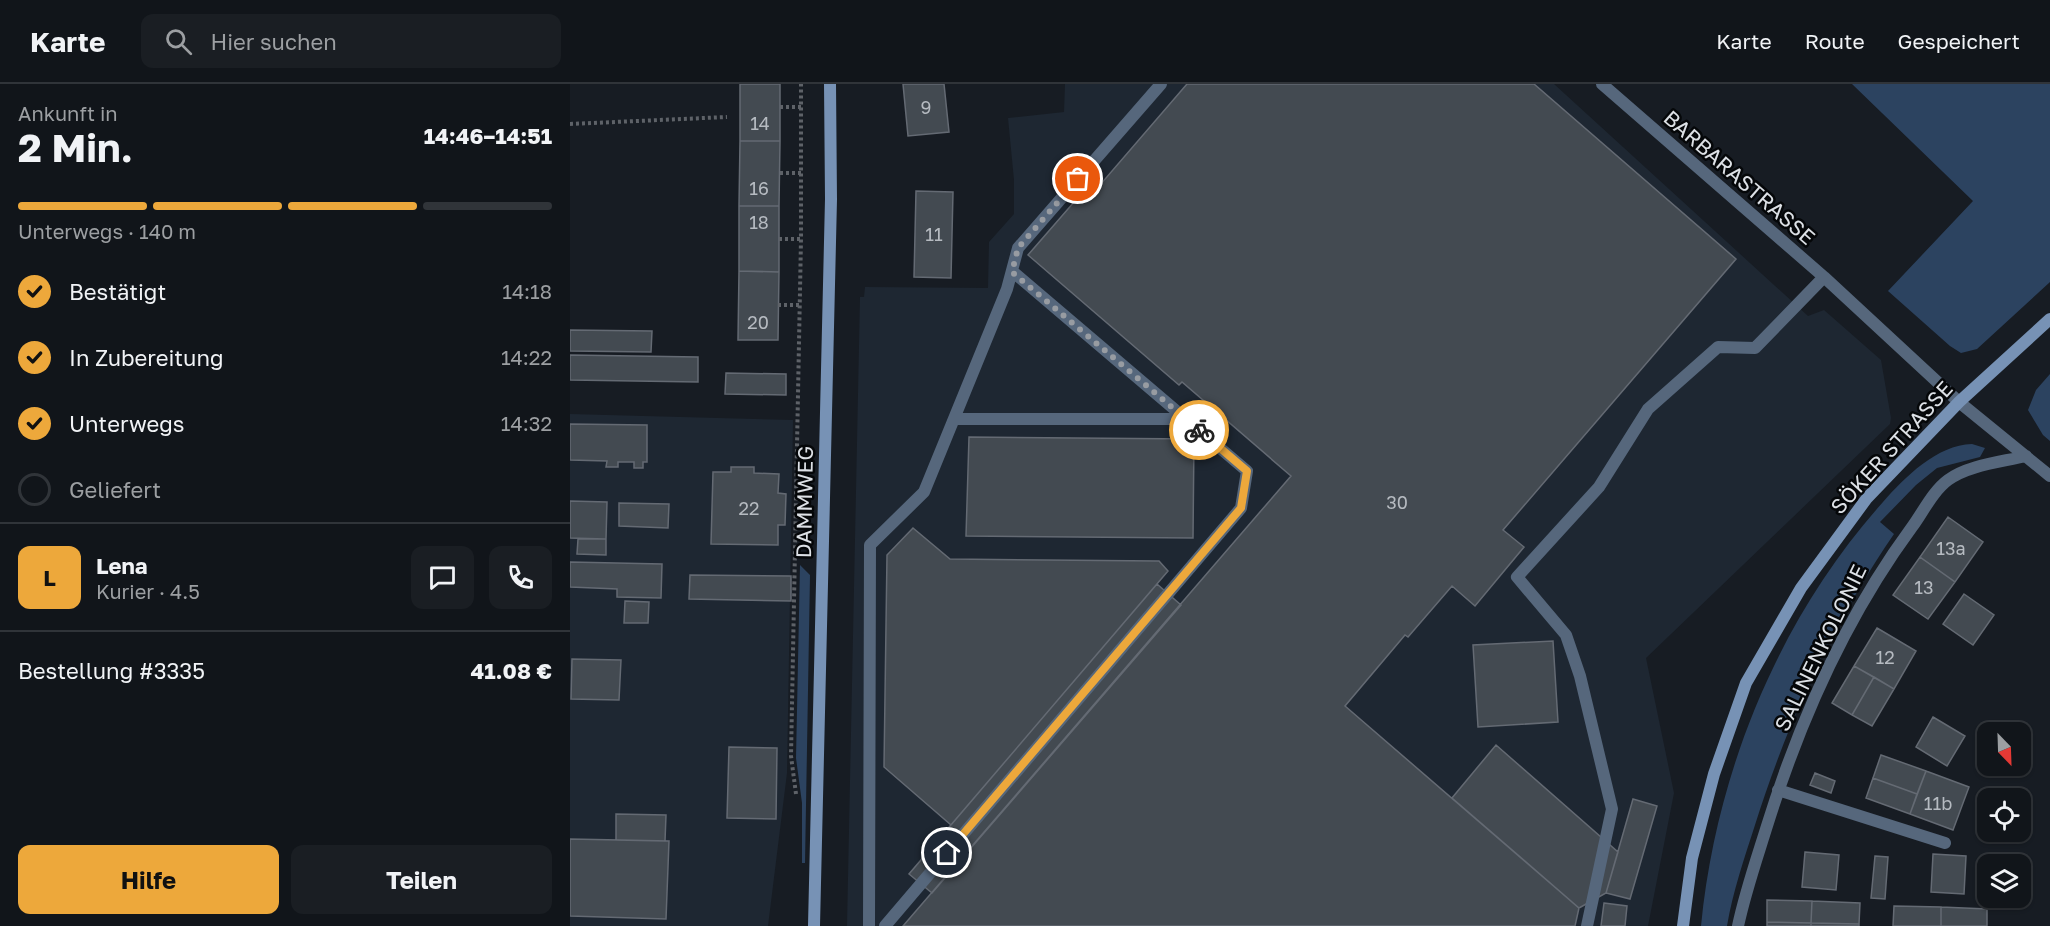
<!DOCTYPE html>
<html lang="de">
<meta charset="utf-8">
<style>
body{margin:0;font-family:"Golos Text",sans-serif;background:#1a1e23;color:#f1f3f6;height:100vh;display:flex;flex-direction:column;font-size:22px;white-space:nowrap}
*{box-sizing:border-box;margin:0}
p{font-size:20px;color:#9c9fa2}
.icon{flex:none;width:33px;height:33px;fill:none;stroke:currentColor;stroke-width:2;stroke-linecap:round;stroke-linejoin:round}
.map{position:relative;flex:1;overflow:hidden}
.details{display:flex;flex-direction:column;background:#11151a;width:570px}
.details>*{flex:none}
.needle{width:39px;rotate:157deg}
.controls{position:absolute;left:1407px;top:638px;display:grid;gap:12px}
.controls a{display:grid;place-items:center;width:54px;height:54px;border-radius:12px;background:#11151a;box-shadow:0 2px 4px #0004,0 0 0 2px #303439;font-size:30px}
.pin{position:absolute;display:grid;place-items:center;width:51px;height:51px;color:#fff;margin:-26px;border:3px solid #fff;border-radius:50%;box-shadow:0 2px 6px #0007}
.courier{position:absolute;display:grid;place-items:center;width:60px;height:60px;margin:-30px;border:4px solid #eda83b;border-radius:50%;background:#fff;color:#222;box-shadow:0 2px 8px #0007}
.summary em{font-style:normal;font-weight:700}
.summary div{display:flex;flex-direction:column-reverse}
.summary{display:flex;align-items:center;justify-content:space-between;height:102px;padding:0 18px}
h1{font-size:39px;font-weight:700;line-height:45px}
.bar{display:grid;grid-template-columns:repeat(4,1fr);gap:9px 6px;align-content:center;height:72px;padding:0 18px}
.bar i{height:8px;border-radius:4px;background:#303439}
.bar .active{background:#eda83b}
.bar p{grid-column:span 4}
.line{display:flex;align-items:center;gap:15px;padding:0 18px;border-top:2px solid #303439}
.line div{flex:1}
.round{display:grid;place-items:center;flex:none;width:63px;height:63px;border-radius:12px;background:#1a1e23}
ol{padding:0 18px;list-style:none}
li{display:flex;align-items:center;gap:18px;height:66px}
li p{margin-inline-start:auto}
li .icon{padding:6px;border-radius:50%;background:#eda83b;color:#111;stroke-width:4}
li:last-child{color:#9c9fa2}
li i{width:33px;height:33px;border:3px solid #303439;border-radius:50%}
.action{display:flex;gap:12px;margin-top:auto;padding:12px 18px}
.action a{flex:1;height:69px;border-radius:12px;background:#eda83b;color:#111;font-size:24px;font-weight:700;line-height:69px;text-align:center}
.action a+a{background:#1a1e23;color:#f1f3f6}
header{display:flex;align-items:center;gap:36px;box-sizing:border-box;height:84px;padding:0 30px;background:#11151a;border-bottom:2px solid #303439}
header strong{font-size:28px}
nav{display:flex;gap:33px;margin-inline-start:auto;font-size:21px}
.search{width:420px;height:54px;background:#1a1e23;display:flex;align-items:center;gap:15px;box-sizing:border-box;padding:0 21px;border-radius:12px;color:#9c9fa2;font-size:22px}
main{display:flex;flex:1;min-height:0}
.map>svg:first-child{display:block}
.built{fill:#1e2732}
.green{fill:#2c4360}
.building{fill:#434a51;stroke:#646a73;stroke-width:1.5}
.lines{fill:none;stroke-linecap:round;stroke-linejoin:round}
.path{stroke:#5e6268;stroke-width:4;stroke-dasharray:3 3;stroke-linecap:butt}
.lane{stroke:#56677c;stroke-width:12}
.street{stroke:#56677c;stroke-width:12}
.secondary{stroke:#7792b5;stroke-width:12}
.done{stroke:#989ca2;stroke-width:6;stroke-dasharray:0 10.8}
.route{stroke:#eda83b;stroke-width:8}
.labels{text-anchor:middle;stroke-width:5;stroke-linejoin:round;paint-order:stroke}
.number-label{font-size:18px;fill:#b6bbc1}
.street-label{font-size:21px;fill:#dde1e6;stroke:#050709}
</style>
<header>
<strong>Karte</strong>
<div class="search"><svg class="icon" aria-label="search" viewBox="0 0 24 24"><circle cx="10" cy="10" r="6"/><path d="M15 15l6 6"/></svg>Hier suchen</div>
<nav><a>Karte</a><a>Route</a><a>Gespeichert</a></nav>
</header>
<main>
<section class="details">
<div class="summary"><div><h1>2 Min.</h1><p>Ankunft in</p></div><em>14:46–14:51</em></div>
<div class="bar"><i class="active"></i><i class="active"></i><i class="active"></i><i></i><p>Unterwegs · 140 m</p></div>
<ol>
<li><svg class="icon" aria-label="check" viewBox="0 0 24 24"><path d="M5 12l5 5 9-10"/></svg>Bestätigt<p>14:18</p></li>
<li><svg class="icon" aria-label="check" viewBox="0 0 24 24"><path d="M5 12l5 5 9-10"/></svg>In Zubereitung<p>14:22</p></li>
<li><svg class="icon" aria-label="check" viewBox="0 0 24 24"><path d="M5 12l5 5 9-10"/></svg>Unterwegs<p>14:32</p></li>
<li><i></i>Geliefert</li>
</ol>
<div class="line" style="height:108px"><b class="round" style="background:#eda83b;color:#111">L</b><div><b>Lena</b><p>Kurier · 4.5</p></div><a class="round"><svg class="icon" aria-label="chat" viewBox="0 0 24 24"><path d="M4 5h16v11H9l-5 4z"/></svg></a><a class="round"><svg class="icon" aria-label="phone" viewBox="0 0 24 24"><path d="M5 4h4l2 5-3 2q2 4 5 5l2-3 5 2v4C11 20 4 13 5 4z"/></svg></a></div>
<div class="line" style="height:78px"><div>Bestellung #3335</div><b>41.08 €</b></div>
<div class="action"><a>Hilfe</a><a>Teilen</a></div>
</section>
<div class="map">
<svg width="1480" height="842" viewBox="0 0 1480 842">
<rect width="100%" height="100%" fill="#171c23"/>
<path class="built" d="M495 0H984L1238 232 1254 226 1311 276 1321 334 1320 340 1076 574 1104 709 1078 842H277L290 213H294L295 203 418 204 419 158 444 130V96L438 34 494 28Z
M0 330 223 336 217 689 198 842H0Z"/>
<path class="green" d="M1282 0H1480V198L1407 265 1391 269 1380 262 1318 207 1403 117Z
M1480 290V357L1473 351 1458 326 1466 306Z
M1402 360 1415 364 1410 373 1367 384 1346 401 1310 438 1324 450C1262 540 1218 637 1185 741 1174 775 1163 807 1157 842H1131C1146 688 1209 534 1313 418 1335 393 1367 361 1402 360Z
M230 481 240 491 235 779H232V719L226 674Z"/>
<path class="building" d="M170 0H210V57H170Z
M333 0H374L379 48 338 52Z
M617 0H964L1166 175 933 446 954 463 905 522 882 502 838 553 835 551 775 622 1009 824 1005 842H333L721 392 612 298 609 301 458 171 524 95 530 101Z
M170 57H210L209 122H169Z
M346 107 383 108 381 194 344 193Z
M169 122H209V188L169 187Z
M169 187 209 188 208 256H168Z
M0 246 82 247 81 268 0 267Z
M0 271 128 273V298L0 296Z
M156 289 216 290V311L155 310Z
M0 340 77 341V378H73V384H64V378H48V383H36L37 377 0 376Z
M399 353 624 355 623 454 396 452Z
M161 383H184V389L209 390 208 409 216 410 215 441H208V461L141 460 143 388H161Z
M0 417 37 418 36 455 0 454Z
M49 419 99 420 98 444 49 442Z
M1378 433 1413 458 1385 498 1350 473Z
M343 444 380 475 589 477 598 487 381 741 314 683 317 471Z
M8 455H36V471L7 470Z
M1350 473 1385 498 1358 535 1323 511Z
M0 478 92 480 91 514 47 513V505L0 503Z
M120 491 221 492V517L119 515Z
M587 500 611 521 362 809 339 790Z
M1394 510 1424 531 1403 561 1373 540Z
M55 517 79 518 78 539H54Z
M1307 544 1346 567 1324 605 1284 582Z
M983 557 988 638 908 643 903 561Z
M2 575 51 576 49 616 1 615Z
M1284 582 1304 593 1282 631 1262 619Z
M1304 593 1324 605 1302 642 1282 631Z
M1363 633 1395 652 1377 682 1346 663Z
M926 661 1048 768 1036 809 1009 824 882 714Z
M159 663 207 664 206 735 157 734Z
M1311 671 1356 687 1347 710 1303 694Z
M1356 687 1399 703 1383 746 1340 730Z
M1245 689 1265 697 1261 709 1240 701Z
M1303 694 1347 710 1340 730 1296 714Z
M1063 715 1087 722 1060 815 1036 809Z
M46 730 96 731 95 757 46 756Z
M0 755 99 757 96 835 0 832Z
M1235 768 1269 771 1266 806 1232 803Z
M1363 770 1396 772 1394 810 1361 808Z
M1305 772 1318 773 1315 815 1301 814Z
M1197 816 1242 817 1241 839 1197 838Z
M1242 817 1290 819 1289 840 1241 839Z
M1034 819 1057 822 1055 842H1031Z
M1324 822 1371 823V842H1323Z
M1371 823 1417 825V842H1371Z
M1197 838 1241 839V842H1197Z
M1241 839 1289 840V842H1241Z"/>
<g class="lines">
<path class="path" d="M210 23H231
M0 40 157 33
M210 89H232
M209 155H231
M208 221H230
M226 710 221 672 231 155V0"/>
<path class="lane" d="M1032 0 1254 193 1389 318
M384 335H616
M299 842 300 461 354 408 437 205 448 164 591 0
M315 842 671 424 677 387 442 187
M1017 842 1042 725 1010 592 996 551 947 493 1029 403 1078 325 1148 263 1185 264 1254 193"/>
<path class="street" d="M1389 318 1480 392
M1208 706 1375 759
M1168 842C1175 809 1186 777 1196 745 1229 638 1275 534 1342 443 1353 428 1363 407 1378 396 1398 381 1432 378 1456 372"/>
<path class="secondary" d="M244 842 261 115 260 0
M1113 842 1122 774 1144 690 1176 599 1231 504 1297 414 1389 318 1480 235"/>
</g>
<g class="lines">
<path class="done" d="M508 95 448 164 442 188 629 346"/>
<path class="route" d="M377 769 671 424 677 387 629 346"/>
</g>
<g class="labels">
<g class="number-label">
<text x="356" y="30">9</text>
<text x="190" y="46">14</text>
<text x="189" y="111">16</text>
<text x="189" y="145">18</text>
<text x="364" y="157">11</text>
<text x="188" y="245">20</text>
<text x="827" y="425">30</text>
<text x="179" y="431">22</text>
<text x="1381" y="471">13a</text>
<text x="1354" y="510">13</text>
<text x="1315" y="580">12</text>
<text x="1368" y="726">11b</text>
</g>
<g class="street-label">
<text transform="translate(1169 94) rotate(41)" y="7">BARBARASTRASSE</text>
<text transform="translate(1322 364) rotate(-48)" y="7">SÖKER STRASSE</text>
<text transform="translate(235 418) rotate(-89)" y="7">DAMMWEG</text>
<text transform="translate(1251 564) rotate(-64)" y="7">SALINENKOLONIE</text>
</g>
</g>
</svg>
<div class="controls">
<a><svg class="needle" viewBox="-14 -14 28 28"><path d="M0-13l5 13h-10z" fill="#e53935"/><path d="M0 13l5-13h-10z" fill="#9c9fa2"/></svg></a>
<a><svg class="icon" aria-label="locate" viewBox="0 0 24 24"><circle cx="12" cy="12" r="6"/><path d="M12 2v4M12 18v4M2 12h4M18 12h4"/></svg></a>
<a><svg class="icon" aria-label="layers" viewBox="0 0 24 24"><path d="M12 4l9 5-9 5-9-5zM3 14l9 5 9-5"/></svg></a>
</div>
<div class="pin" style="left:508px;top:95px;background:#ea580c"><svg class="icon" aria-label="bag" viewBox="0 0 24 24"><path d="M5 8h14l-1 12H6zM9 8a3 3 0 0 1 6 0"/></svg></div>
<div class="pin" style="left:377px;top:769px;background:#1f2937"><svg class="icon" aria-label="home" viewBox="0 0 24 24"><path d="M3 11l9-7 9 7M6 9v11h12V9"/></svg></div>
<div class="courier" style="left:629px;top:346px"><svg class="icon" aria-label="bike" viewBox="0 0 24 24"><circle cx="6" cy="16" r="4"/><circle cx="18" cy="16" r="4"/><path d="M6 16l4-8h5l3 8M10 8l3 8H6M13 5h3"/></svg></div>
</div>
</main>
